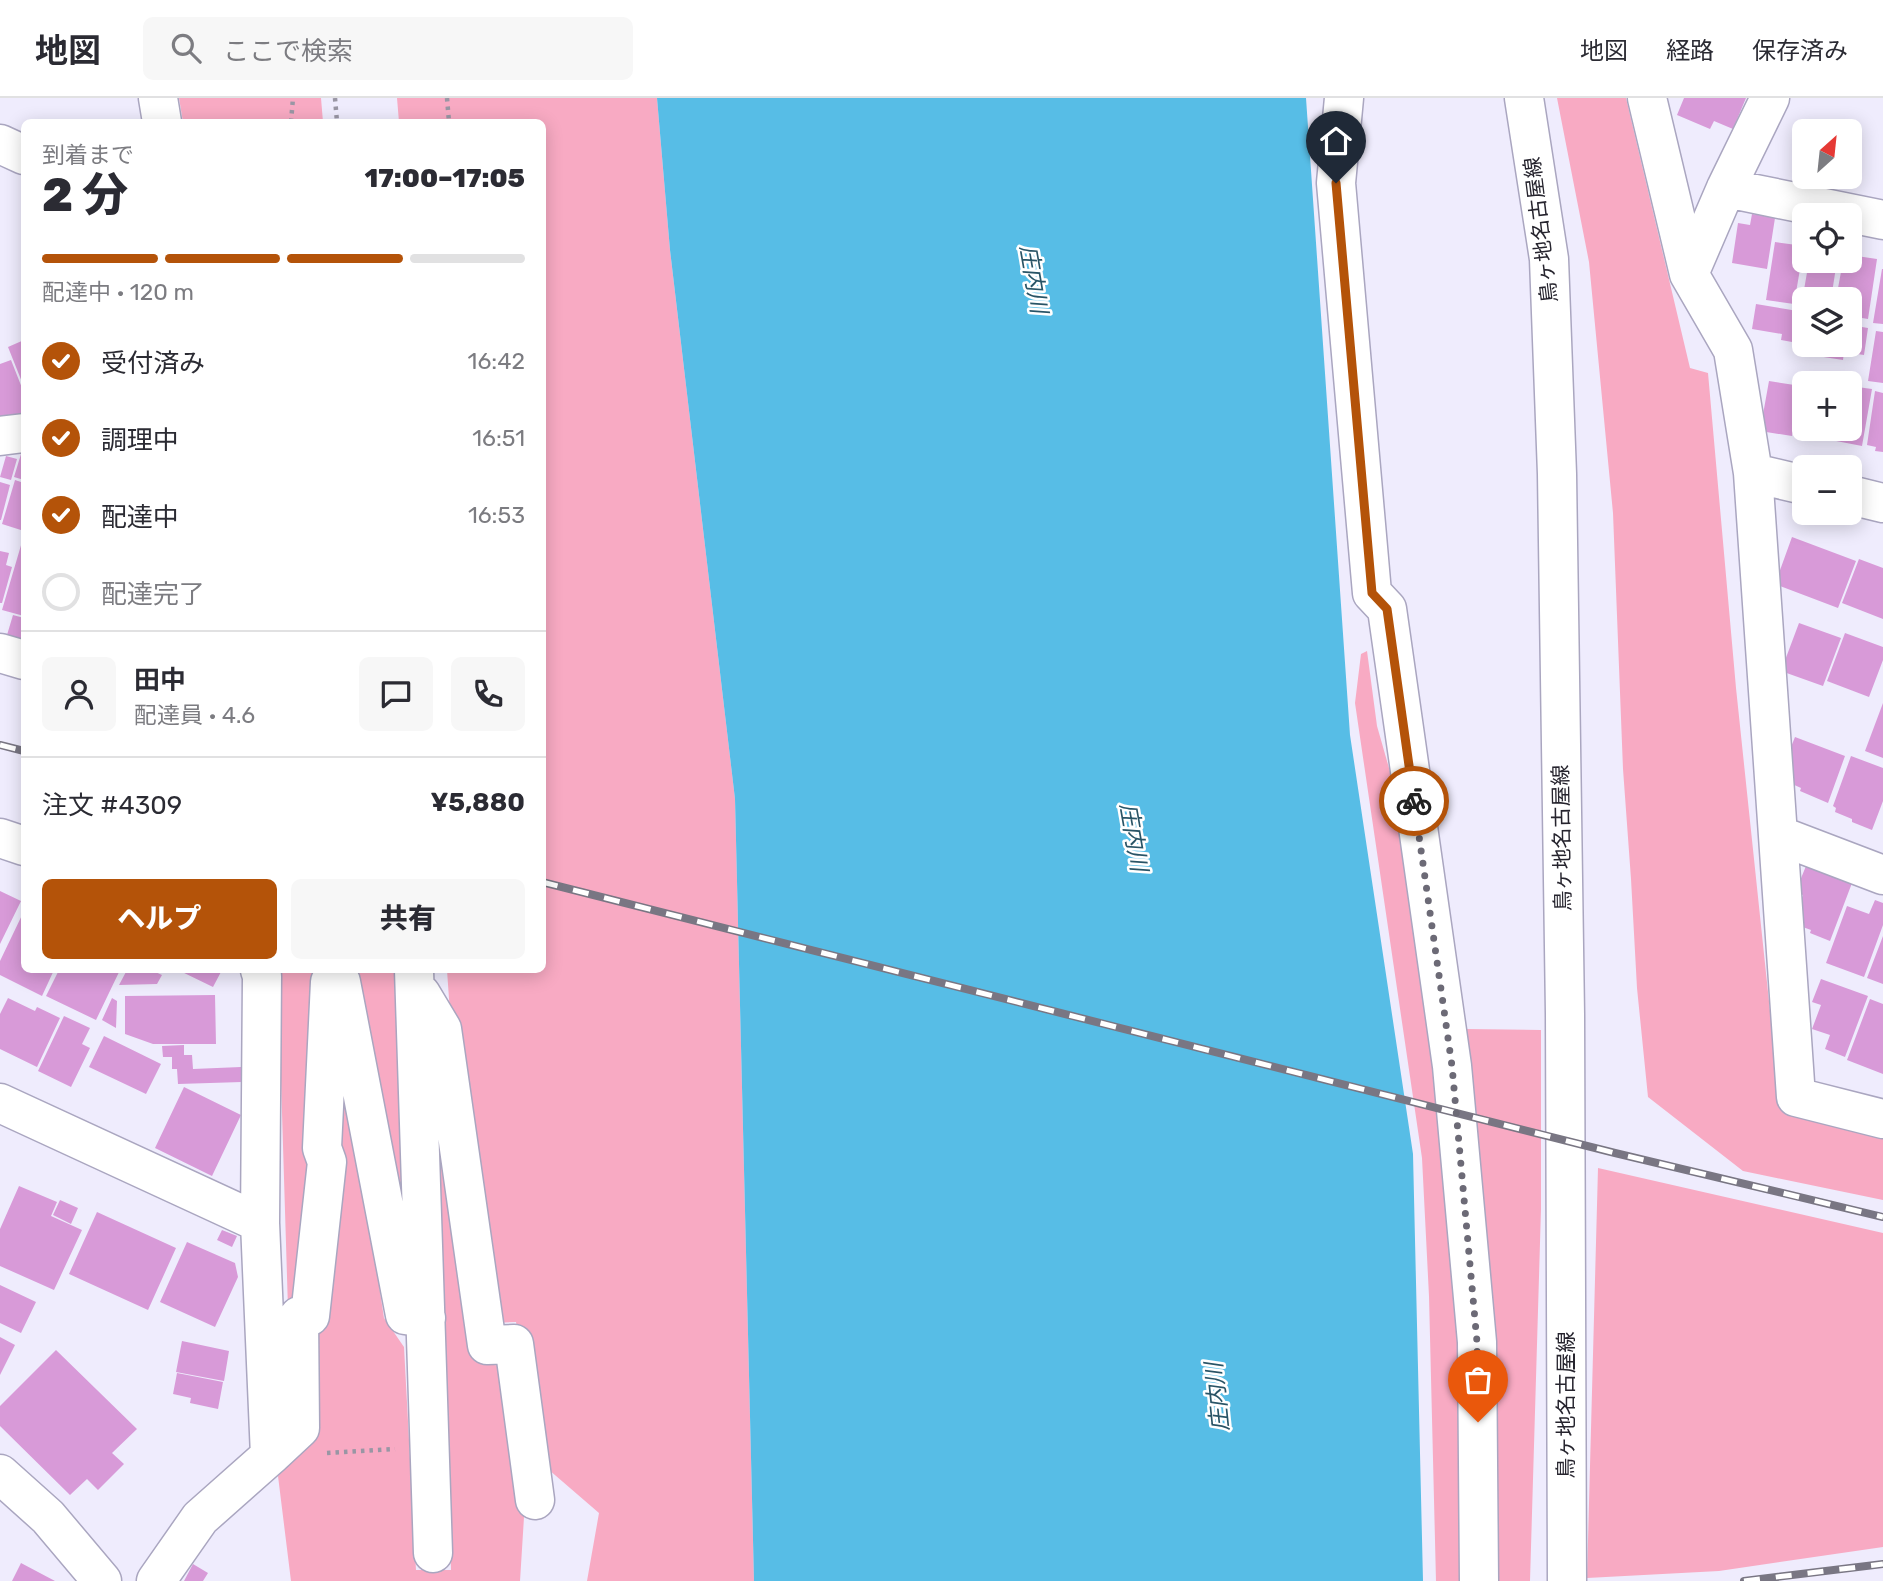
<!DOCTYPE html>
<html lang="ja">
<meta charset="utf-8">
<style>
body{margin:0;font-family:Rubik,"Noto Sans JP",sans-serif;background:#f7f7f7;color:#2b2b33;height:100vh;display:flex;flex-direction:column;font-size:26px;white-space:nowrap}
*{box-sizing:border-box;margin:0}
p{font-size:23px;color:#7c7c81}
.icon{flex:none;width:38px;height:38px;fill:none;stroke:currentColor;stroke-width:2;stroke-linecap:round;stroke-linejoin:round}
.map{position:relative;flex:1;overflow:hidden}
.sheet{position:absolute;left:21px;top:21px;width:525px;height:854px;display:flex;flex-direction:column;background:#fff;border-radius:10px;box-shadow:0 4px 18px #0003}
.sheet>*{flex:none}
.needle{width:46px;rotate:27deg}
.buttons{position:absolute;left:1792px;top:21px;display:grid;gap:14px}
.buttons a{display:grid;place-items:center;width:70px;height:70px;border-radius:10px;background:#fff;box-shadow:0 4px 18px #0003;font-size:35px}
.pin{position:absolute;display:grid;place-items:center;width:60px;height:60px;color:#fff;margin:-72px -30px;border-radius:50% 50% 50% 0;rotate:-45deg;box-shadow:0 0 7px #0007}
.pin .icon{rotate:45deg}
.courier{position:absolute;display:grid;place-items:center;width:70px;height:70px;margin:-35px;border:5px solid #b45309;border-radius:50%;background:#fff;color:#222;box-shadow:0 2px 9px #0007}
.headline em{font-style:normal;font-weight:800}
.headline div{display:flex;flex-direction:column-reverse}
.headline{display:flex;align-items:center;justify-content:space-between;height:119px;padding:0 21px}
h1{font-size:46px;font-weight:800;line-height:52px}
.bar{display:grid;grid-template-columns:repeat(4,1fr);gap:10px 7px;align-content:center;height:84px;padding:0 21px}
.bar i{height:9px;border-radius:5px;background:#e1e1e2}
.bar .active{background:#b45309}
.bar p{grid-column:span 4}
.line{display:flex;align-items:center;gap:18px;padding:0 21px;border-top:2px solid #e1e1e2}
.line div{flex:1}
.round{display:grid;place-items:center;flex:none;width:74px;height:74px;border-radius:10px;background:#f7f7f7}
ol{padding:0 21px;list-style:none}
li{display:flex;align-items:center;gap:21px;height:77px}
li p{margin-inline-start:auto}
li .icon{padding:7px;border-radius:50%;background:#b45309;color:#fff;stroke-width:4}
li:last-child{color:#7c7c81}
li i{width:38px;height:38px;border:4px solid #e1e1e2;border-radius:50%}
.action{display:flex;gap:14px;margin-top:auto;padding:14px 21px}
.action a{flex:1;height:80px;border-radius:10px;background:#b45309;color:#fff;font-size:28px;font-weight:800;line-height:80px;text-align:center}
.action a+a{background:#f7f7f7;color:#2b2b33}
header{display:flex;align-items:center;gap:42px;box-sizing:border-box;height:98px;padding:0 35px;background:#fff;border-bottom:2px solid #e1e1e2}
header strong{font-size:33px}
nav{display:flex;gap:38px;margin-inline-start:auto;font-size:24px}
.search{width:490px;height:63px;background:#f7f7f7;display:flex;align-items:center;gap:18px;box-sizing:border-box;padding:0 24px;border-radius:10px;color:#7c7c81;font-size:26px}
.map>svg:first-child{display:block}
.green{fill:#f8aac3}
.water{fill:#57bde6}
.building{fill:#d89ad8}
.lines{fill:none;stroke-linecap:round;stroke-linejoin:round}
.minor-casing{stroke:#aaa6c0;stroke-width:41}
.major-casing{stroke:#aaa6c0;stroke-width:41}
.path{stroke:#9996a4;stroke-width:4.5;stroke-dasharray:3.5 5;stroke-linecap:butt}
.minor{stroke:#fff;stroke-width:38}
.major{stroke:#fff;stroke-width:38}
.rail-casing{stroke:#797683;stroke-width:8}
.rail{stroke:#fff;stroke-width:5;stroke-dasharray:16;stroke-linecap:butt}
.done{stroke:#6c6a76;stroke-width:7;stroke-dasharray:0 12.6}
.route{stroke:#b45309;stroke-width:9}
.labels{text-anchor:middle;stroke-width:5;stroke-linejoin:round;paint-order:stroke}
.street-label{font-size:21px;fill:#26242e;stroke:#fff}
.water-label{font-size:23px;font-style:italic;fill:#285466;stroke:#fff}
</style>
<header>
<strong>地図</strong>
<div class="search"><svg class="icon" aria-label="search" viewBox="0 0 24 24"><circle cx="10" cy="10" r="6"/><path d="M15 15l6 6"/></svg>ここで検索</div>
<nav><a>地図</a><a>経路</a><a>保存済み</a></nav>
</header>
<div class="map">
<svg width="1883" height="1483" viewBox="0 0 1883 1483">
<rect width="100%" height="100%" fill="#efecfd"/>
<path class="green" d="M179 0H321L323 24H183Z
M397 0H657L670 152 735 701 754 1483H587L599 1415 541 1365 516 1224 494 1225 450 915 447 872H542V24H399Z
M1557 0H1626L1690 270 1708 275 1736 590 1780 1008 1883 1037V1102L1743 1073 1648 999 1637 890 1631 781 1623 671 1613 415 1589 164Z
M1367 553 1377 628 1393 684 1436 974 1454 1150 1460 1307 1462 1483H1436L1429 1198 1422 1060 1355 605 1361 556Z
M276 872H398L407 1140 356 900 303 1204 288 1211 278 884Z
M337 911 384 1220 404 1249 416 1472H451L433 943 480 1266 507 1268 525 1403 520 1483H291L278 1378 309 1339Z
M1465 931 1541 932V1111L1530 1483H1492Z
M1598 1070 1883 1135V1449L1719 1473 1587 1480Z"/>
<path class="water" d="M657 0H1306L1350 637 1413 1056 1423 1483H754L735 701 670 152Z"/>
<path class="building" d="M1684 0H1746L1733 31 1714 23 1710 31 1677 17Z
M1752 116 1775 120 1767 171 1732 165 1738 125 1750 127Z
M1775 144 1804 148 1794 206 1766 202Z
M1850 157 1877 161 1868 221 1850 218V201H1836L1843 163H1850Z
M1809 163H1837L1831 201H1804V210L1801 209Z
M1882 171H1883V226L1873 225Z
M1756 206 1804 214 1803 246 1781 242 1782 236 1752 231Z
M1850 227 1868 230 1864 257 1844 254 1843 262 1817 258 1819 247H1850Z
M1876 233 1883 234V285L1868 283Z
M24 242V289L8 249Z
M11 262 24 295V314L2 323 0 319V266Z
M1769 283 1801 288 1792 338 1760 333Z
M1850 288 1872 291 1862 348 1831 342 1833 331H1850Z
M1875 293 1883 295V354L1875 353 1876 349 1867 347Z
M1808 331H1828L1826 343 1806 340Z
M21 356 24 357V382L14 379Z
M6 358 17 361 11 382 0 379Z
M15 382 24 385V433L2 426Z
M0 384 10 387 1 422H0Z
M24 437V518L2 512Z
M1792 439 1856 463 1838 510 1775 486Z
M0 453 9 455 6 467 12 469 2 505H0Z
M1859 461 1883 470V521L1842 505Z
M13 517 24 520V542L7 537Z
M1799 525 1841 540 1823 588 1781 573Z
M1845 535 1883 549V562L1869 599 1827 583Z
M1883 605V660L1865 653Z
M1795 639 1845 658 1828 705 1800 693 1801 690 1790 685 1787 659Z
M1851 658 1883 670V703L1872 732 1852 724V721L1835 714 1836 710 1833 708Z
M1806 768 1852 785 1830 843 1810 835 1811 832 1800 828 1798 810 1803 797 1795 795Z
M0 793 21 803 0 846Z
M1875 802 1883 805V827L1864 879 1826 865 1847 808 1869 816Z
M24 813V872H54L42 898 0 877V863Z
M1883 838V886L1867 880Z
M59 872H120L96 922 46 898Z
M127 872H151L162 877 157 886 119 887Z
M178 872H222L213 889Z
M1821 881 1868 898 1845 959 1825 951 1830 937 1812 931 1821 907 1812 904Z
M215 897 216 946H153L125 936V898Z
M8 900 35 913 37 909 60 920 37 969 0 951V916Z
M112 900 117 903 116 930 102 922Z
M1870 901 1883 906V976L1847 962Z
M64 918 90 930 82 946 90 950 71 989 38 973Z
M104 938 161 966 146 996 89 969Z
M184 947V957H192L193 971 241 969 242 984 178 986 177 971H172V959H163L162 948Z
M184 989 241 1017 212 1078 155 1050Z
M19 1088 57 1104 51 1118 82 1132 54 1192 0 1168V1131Z
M60 1102 78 1110 71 1126 53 1117Z
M97 1114 176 1150 148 1212 69 1176Z
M222 1132 237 1138 232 1149 217 1142Z
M187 1144 235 1165 238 1179 215 1229 160 1204Z
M0 1187 36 1204 21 1235 0 1225Z
M0 1239 15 1247 0 1277Z
M182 1243 229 1253 224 1283 176 1274Z
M56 1252 137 1331 112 1355 124 1366 98 1392 87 1381 70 1397 0 1328V1308Z
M177 1275 223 1284 218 1311 190 1305 191 1300 173 1296Z
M21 1465 55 1483H12Z
M193 1466 208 1475 203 1483H184Z"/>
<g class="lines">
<defs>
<path id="minor" d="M158 0 162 24
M1344 0 1336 85 1372 495 1387 511 1452 968 1477 1244 1479 1483
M1647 0 1689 176 1733 252 1753 375
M0 46 24 57
M1726 90 1883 122
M1689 176 1726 90 1770 0
M0 338 24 335
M1804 387 1753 375 1796 999 1883 1021
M1850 397 1883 405
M0 555 24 562
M1778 737 1883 777
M0 740 24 748
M414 872 433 1455
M421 896 442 931 487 1247 514 1246 535 1402
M0 1005 260 1125 270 1358 200 1420 156 1483
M260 1125 262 878 260 872
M270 1358 300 1330 299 1218H310L327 1064 322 1050 330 884H341L405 1217 426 1220
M0 1376 48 1419 102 1483"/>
<path id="major" d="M1524 0 1549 161 1557 376 1565 916 1567 1483"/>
</defs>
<use href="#minor" class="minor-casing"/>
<use href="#major" class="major-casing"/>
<path class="path" d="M335 0 337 24
M447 0 449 24
M291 24 293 0
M327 1355 395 1351"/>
<use href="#minor" class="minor"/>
<use href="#major" class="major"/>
<defs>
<path id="rail" d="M0 647 24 653
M542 784 1615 1055 1883 1119
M1744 1483 1883 1466"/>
</defs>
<use href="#rail" class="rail-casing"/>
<use href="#rail" class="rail"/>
</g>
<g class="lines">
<path class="done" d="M1414 703 1452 968 1477 1244 1478 1324"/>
<path class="route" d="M1336 85 1372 495 1387 511 1414 703"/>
</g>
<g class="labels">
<g class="street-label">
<text transform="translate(1541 132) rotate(-97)" y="7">鳥ヶ地名古屋線</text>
<text transform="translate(1562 740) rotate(-91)" y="7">鳥ヶ地名古屋線</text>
<text transform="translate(1566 1307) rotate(-90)" y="7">鳥ヶ地名古屋線</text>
</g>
<g class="water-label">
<text transform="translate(1034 181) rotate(80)" y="8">庄内川</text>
<text transform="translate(1134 739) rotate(80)" y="8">庄内川</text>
<text transform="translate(1217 1299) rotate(-96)" y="8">庄内川</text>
</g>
</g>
</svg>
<div class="buttons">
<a><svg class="needle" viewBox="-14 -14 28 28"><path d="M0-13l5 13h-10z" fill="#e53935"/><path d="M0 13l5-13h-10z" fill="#7c7c81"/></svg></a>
<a><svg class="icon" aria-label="locate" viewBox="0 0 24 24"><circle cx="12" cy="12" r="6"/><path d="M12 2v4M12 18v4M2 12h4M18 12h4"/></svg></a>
<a><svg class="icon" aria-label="layers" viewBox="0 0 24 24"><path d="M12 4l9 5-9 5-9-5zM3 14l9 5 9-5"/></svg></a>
<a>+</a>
<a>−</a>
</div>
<div class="pin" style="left:1478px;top:1324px;background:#ea580c"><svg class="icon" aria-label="bag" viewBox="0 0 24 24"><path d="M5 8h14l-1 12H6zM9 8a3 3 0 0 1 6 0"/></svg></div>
<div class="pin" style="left:1336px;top:85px;background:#1f2937"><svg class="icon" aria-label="home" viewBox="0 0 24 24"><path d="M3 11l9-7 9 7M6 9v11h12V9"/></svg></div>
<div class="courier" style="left:1414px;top:703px"><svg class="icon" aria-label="bike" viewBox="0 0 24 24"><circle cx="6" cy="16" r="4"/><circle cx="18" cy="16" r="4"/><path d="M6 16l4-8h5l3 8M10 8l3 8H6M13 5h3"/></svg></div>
<section class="sheet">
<div class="headline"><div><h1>2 分</h1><p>到着まで</p></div><em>17:00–17:05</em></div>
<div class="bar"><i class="active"></i><i class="active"></i><i class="active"></i><i></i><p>配達中 · 120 m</p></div>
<ol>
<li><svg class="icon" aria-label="check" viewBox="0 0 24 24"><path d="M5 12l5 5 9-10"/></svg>受付済み<p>16:42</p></li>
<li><svg class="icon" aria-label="check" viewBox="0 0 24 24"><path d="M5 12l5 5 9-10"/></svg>調理中<p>16:51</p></li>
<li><svg class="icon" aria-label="check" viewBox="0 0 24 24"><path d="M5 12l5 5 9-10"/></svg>配達中<p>16:53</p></li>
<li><i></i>配達完了</li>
</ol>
<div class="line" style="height:126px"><a class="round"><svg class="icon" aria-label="person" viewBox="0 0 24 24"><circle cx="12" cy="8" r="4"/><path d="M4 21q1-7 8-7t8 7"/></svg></a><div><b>田中</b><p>配達員 · 4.6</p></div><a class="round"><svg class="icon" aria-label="chat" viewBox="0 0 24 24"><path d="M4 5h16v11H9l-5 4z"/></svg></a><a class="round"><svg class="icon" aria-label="phone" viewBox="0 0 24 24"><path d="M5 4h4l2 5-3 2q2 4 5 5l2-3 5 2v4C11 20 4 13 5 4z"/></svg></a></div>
<div class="line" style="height:91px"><div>注文 #4309</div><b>¥5,880</b></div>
<div class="action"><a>ヘルプ</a><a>共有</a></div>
</section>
</div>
